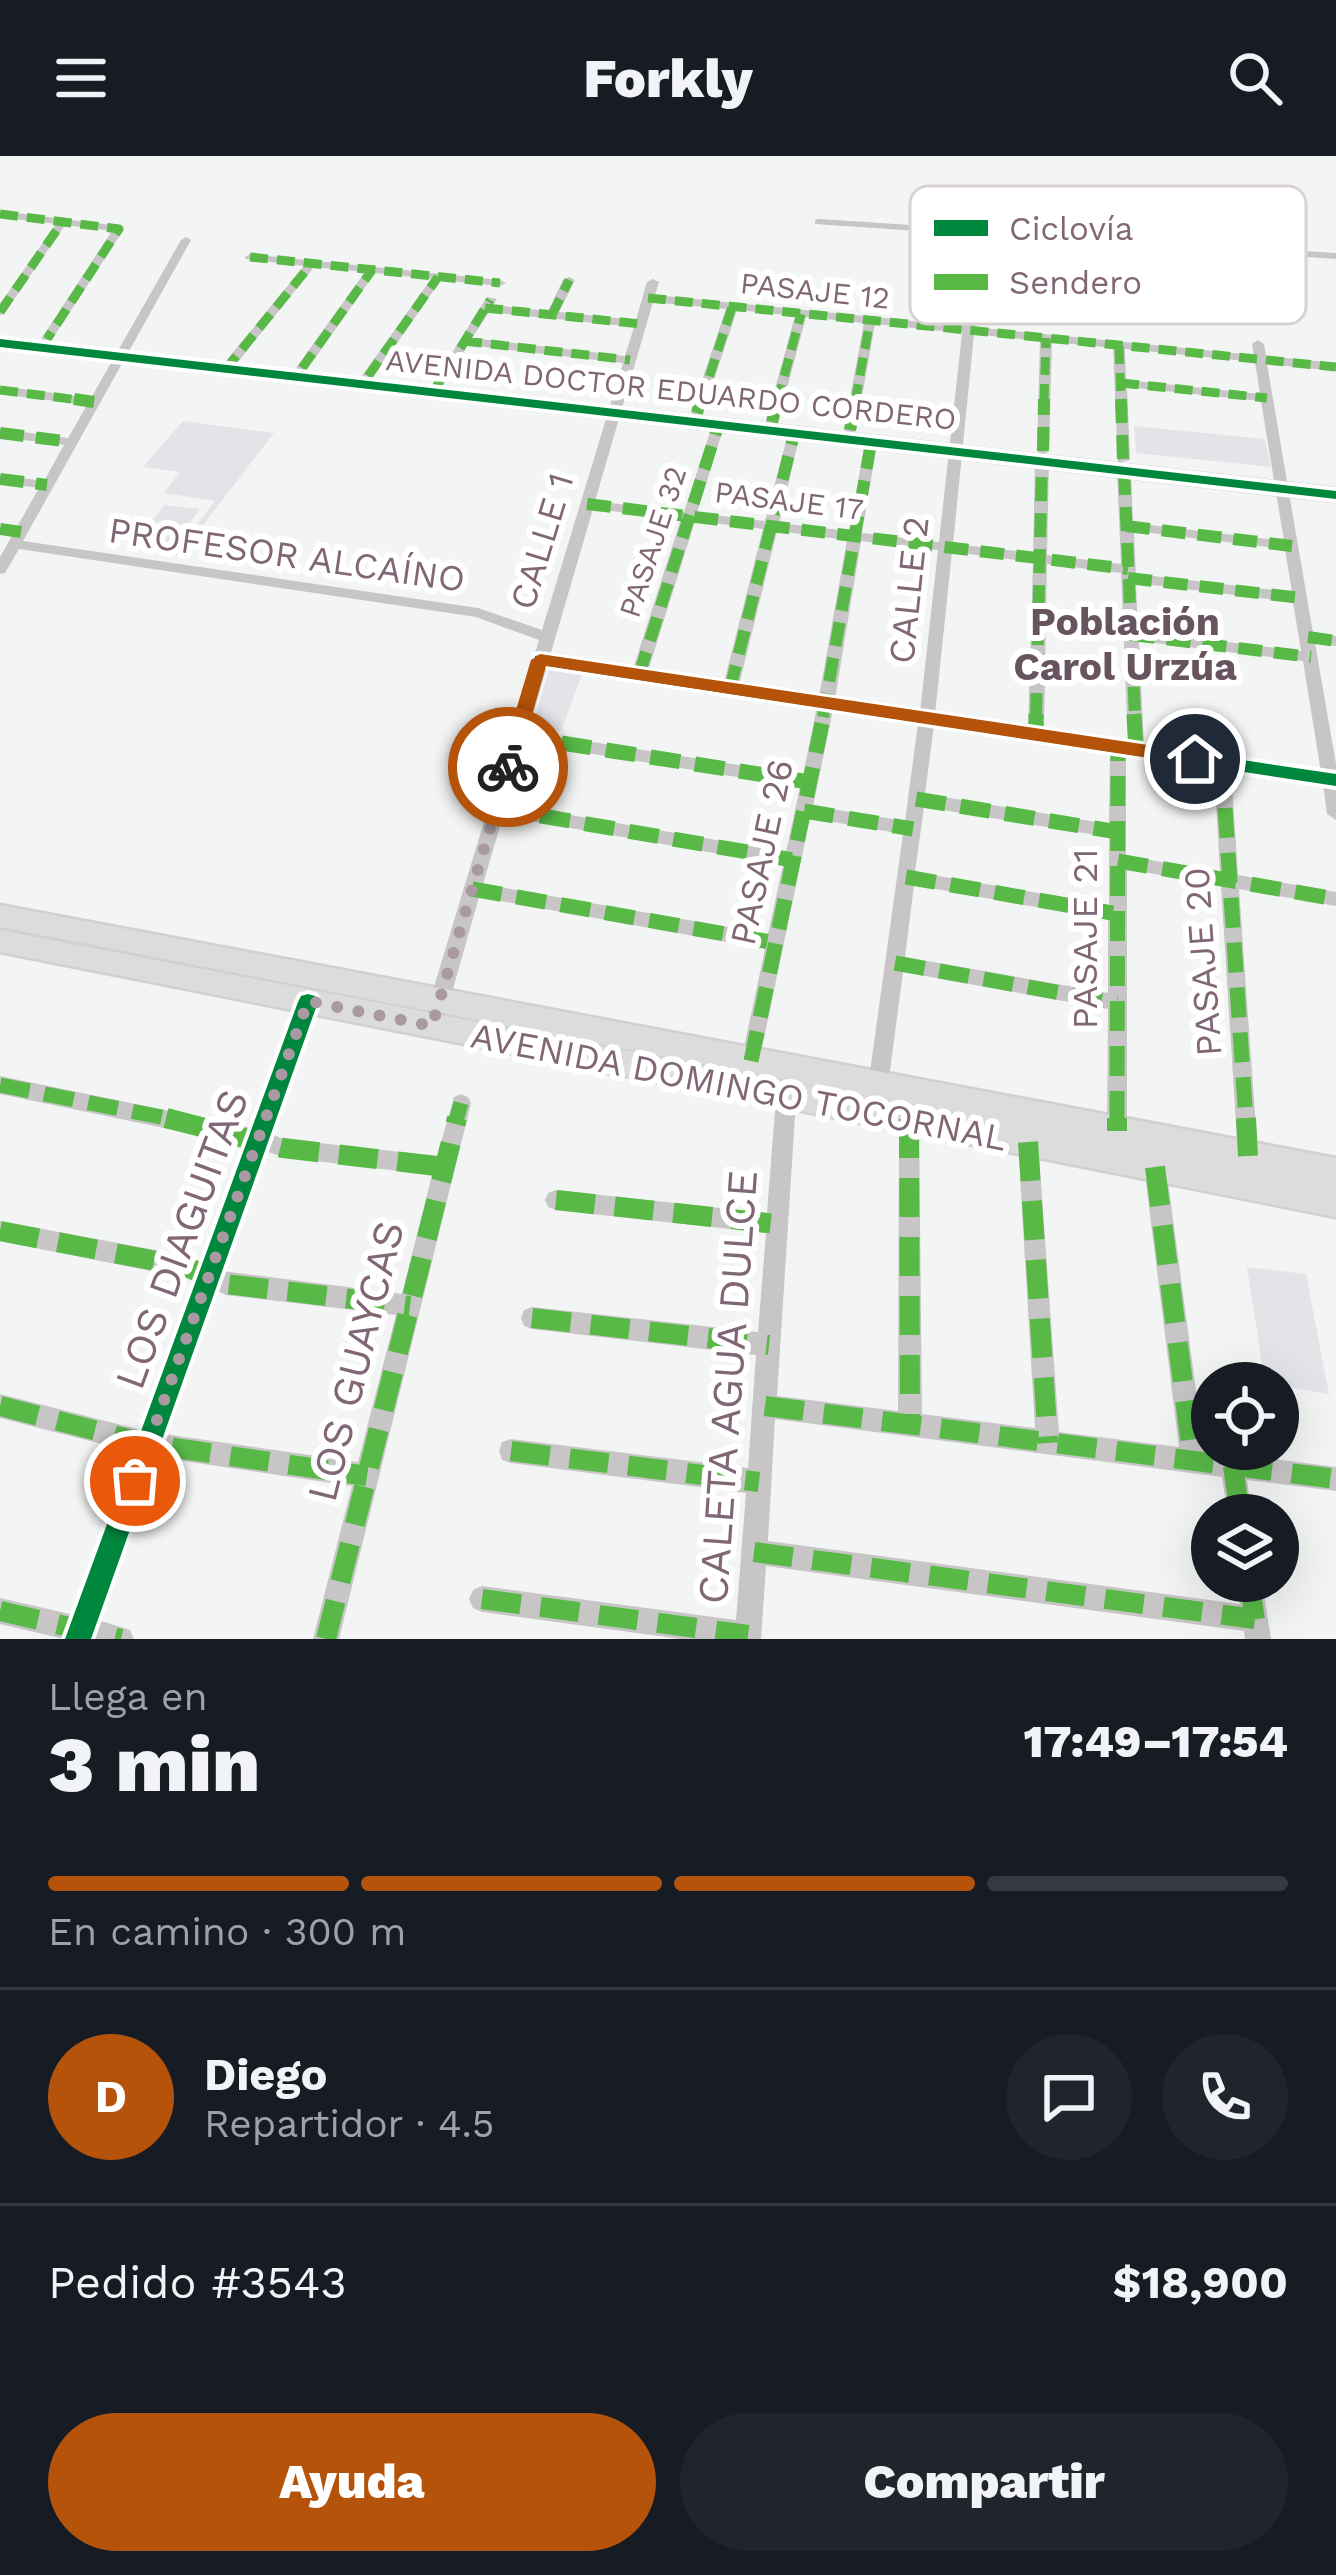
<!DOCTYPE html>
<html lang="es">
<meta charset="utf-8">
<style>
body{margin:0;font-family:"Work Sans",sans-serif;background:#20242c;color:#f1f3f6;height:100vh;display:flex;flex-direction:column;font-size:45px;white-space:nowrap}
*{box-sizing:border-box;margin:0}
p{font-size:39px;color:#9ea1a6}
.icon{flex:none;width:66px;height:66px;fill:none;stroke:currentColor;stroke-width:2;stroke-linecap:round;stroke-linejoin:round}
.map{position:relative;height:1483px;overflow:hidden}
.panel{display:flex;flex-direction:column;background:#171b24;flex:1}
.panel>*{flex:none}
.buttons{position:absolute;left:1191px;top:1206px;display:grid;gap:24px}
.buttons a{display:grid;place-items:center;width:108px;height:108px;border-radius:50%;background:#171b24;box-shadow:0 12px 48px #0002;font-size:60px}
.pin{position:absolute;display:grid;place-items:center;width:102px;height:102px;color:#fff;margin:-51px;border:6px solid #fff;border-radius:50%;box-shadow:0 3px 12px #0007}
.courier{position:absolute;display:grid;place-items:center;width:120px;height:120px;margin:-60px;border:9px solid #b45309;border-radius:50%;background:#fff;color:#222;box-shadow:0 3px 15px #0007}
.overview em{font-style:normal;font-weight:800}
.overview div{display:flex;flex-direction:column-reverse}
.overview{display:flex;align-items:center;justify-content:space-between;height:204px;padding:0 48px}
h1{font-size:78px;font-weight:800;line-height:90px}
.bar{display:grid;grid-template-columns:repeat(4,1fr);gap:18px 12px;align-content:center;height:144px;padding:0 48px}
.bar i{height:15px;border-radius:9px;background:#363941}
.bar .selected{background:#b45309}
.bar p{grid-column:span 4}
.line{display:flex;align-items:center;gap:30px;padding:0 48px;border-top:3px solid #363941}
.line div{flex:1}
.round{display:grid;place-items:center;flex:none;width:126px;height:126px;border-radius:63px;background:#20242c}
.action{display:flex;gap:24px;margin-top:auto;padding:24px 48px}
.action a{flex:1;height:138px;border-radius:72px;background:#b45309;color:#fff;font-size:48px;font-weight:800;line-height:138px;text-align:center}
.action a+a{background:#20242c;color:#f1f3f6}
header{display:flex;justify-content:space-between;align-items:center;height:156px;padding:0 48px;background:#171b24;font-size:54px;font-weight:800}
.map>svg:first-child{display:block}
.green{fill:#e2e4e7}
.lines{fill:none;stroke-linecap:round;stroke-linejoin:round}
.secondary-casing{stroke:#d1d0d1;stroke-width:5}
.street{fill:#c7c5c6;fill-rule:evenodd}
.secondary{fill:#dddcdc;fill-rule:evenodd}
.quiet-far3{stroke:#58b947;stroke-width:9;stroke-dasharray:18 9;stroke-linecap:butt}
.quiet-far2{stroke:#58b947;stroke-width:12;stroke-dasharray:24 12;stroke-linecap:butt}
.quiet-far1{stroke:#58b947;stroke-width:15;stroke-dasharray:30 15;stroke-linecap:butt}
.quiet{stroke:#58b947;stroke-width:20;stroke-dasharray:39 20;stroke-linecap:butt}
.cycleway-casing{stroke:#fff;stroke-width:8}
.cycleway{fill:#00873e;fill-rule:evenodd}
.route{fill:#b45309}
.done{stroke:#a999a2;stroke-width:12;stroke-dasharray:0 21.6}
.labels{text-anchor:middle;stroke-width:12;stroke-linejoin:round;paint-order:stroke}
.far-street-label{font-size:30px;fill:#816776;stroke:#fff}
.street-label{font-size:36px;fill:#816776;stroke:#fff}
.neighbourhood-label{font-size:39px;font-weight:bold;fill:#67545f;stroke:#fff}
.near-street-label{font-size:42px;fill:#816776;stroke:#fff}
.key{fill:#fff;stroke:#d9d1d6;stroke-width:3}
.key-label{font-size:33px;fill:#816776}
</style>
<header><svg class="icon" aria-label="menu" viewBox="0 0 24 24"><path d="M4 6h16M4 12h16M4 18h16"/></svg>Forkly<svg class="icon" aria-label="search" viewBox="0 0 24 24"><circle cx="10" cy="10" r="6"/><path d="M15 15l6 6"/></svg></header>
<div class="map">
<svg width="1336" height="1483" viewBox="0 0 1336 1483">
<rect width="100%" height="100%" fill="#f3f5f5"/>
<path class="green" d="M183 265 274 277 180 399 174 398 215 345 164 337 180 316 143 311Z
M1134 270 1265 283 1271 311 1136 297Z
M164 349 200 353 174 389 137 384Z
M550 511 583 516 561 575 532 571Z
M1247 1111 1306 1118 1329 1238 1265 1227Z"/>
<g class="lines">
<defs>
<path id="secondary" d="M0 182 1336 333V345L0 192Z
M0 749 1336 1002V1061L0 796V774L1081 982 0 771Z"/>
</defs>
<use href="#secondary" class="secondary-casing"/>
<path class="street" d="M0 55 119 70 124 73 51 185 41 183 112 75 65 69 4 158 0 159V148L56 68 0 61Z
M819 63 1336 97V103L815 68V64Z
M186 81 191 84 23 385 478 452 542 474 623 207 468 189 436 241H428L426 238 487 141 497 143 493 149 548 155 563 124 569 121 575 124 559 156 636 164 647 126 653 123 659 126 655 139 963 170 964 158 970 155 976 158 974 171 1254 199 1252 188 1258 184 1264 188 1266 200 1336 207V215L1267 208 1313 477 1336 480V490L1315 487 1336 608V664L1327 658 1323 628 1231 614 1238 719 1336 736V750L1239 733 1258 1000 1255 1007 1248 1010 1241 1007 1238 1000 1221 730 1127 713V975L1124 982 1117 984 1110 982 1107 975 1108 853 903 816 888 930 885 936 878 939 871 936 868 930 903 678 810 662 758 911 751 914 744 911 741 905 765 793 479 741 447 854 444 860 437 862 430 860 427 854 539 484 476 461 19 393 5 417 0 418V401L39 332 0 327V319L44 325 64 289 0 281V273L68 282 87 249 0 238V230L91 242 181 84ZM653 146 726 153 691 257 697 261 703 257 737 154 795 160 766 266 772 270 778 266 806 161 864 167 844 274 850 278 856 274 875 168 962 177 939 386 862 377 877 287 871 283 865 287 849 375 779 367 800 278 794 274 788 278 765 365 697 357 724 270 718 266 712 270 684 356 595 345ZM489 156 634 171 625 200 472 182ZM974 178 1040 185 1037 295 1043 299 1049 295 1052 186 1113 192 1118 307 1130 304 1127 231 1261 245 1284 385 1133 367 1131 315 1124 311 1117 315 1121 408 1047 399 1049 306 1042 302 1035 306 1033 397 953 388ZM1125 193 1255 206 1260 238 1126 224ZM593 353 681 363 633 513 550 500ZM695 365 763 373 724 526 648 515ZM777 375 847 384 819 541 739 529ZM1134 375 1285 393 1292 436 1136 418ZM861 385 938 394 920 556 835 543ZM952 396 1033 406 1028 572 935 558ZM1047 408 1121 417 1128 587 1044 574ZM1136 427 1293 446 1301 495 1138 475ZM1139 485 1303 505 1321 616 1144 589ZM547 510 817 551 803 619 528 576ZM833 554 918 567 905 665 813 650ZM934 569 1110 596 1109 668 925 638ZM524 587 800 631 786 696 507 648ZM1126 598 1214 612 1220 716 1126 700ZM924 651 1109 681V749L915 716ZM503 660 783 709 768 778 483 728ZM914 729 1108 764V837L905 801Z
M250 98 500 124 506 127 500 130 441 124 372 223 368 224 362 220 431 123 375 117 306 215 302 216 296 212 365 116 314 111 229 217H221V211L304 110 246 103 245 101Z
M308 838 315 840 318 846 271 978 283 983 437 1000 454 941 461 938 468 941 471 947 339 1483H313L352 1330 156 1301 98 1464 130 1474 134 1483H64L0 1468V1442L74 1459 133 1296 0 1262V1238L141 1274 196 1126 186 1122 0 1085V1065L187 1100 203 1107 246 989 0 938V920L252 972 298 846 301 840ZM265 995 283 1001 432 1019 402 1138 222 1115ZM215 1134 226 1139 396 1159 358 1306 164 1278Z
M787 920 794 923 797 929 777 1240 898 1255 899 963 902 957 909 954 916 957 919 963 922 1258 1035 1272 1018 986 1021 979 1028 977 1035 979 1038 986 1059 1276 1179 1291 1144 1011 1148 1004 1155 1001 1162 1004 1166 1011 1204 1294 1336 1311V1335L1247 1324 1252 1359H1228L1222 1321 775 1263 768 1385 1240 1448 1236 1425H1262L1271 1483H1245L1244 1475 766 1410 761 1483H681L482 1456 473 1452 469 1443 473 1434 482 1430 736 1464 746 1337 511 1307 502 1304 499 1295 502 1286 511 1283 748 1312 756 1199 532 1173 524 1170 521 1162 524 1154 532 1151 758 1176 766 1077 556 1054 548 1051 545 1044 548 1037 556 1034 767 1057 777 929 780 923Z"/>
<use href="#secondary" class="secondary"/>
<path class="quiet-far3" d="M0 58 119 73 47 183
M250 101 500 127
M648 142 1336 211
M485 152 641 168
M0 156 63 65
M552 159 569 124
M464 185 630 204
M1119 190 1121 246
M302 212 372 114
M225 214 312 107
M368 220 438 121
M1121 227 1267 242
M0 234 94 246
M432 238 490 144
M701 246 732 151
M777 246 801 158
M855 246 870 165
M1044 246 1046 182"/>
<path class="quiet-far2" d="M74 243 94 246
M1121 243 1123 304
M697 257 701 243
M772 266 778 243
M850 274 856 243
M0 277 71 286
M1043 295 1044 243
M1124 315 1135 561
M0 323 47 329
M587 348 1128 413
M1126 370 1292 390
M0 373 21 376
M1128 422 1301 442
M1131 479 1311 501
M1308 481 1336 485
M639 519 718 270
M730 533 794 278
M823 561 871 287
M1036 561 1042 306"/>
<path class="quiet-far1" d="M1134 558 1136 594
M1036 579V558
M517 580 809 626
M1222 607 1246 965
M916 643 1118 676
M496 652 793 704
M804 655 913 673
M1118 705 1336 743
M906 721 1118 758
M472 733 776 787
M895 807 1117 847
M751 905 824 558
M0 929 181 965
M456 965 461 947
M1117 965 1118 591"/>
<path class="quiet" d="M166 962 283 992 445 1011
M1246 962 1248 1000
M909 963 910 1269
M1117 975V962
M1028 986 1048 1287
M1155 1011 1193 1305
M556 1044 777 1068
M0 1075 187 1111 226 1128 410 1150
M532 1162 769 1189
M0 1250 148 1288 367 1320
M765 1250 1336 1323
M511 1295 759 1326
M1233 1310 1240 1359
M754 1396 1255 1463
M1249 1425 1258 1483
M482 1443 748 1479
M0 1455 121 1483
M326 1483 457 962"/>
<defs>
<path id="cycleway" d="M0 183 1336 335V343L0 191Z
M540 499 1336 618V630L535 508V500Z
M308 838 315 840 318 846 91 1483H65L298 846 301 840Z"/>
</defs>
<use href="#cycleway" class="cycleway-casing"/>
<use href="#cycleway" class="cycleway"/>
</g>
<path class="route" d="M540 498 1195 596 1204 603 1195 609 546 510 517 611 508 618 499 611 531 504Z"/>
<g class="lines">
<path class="done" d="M135 1325 308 845 432 870 508 611"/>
</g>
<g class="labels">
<g class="far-street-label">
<text transform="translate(815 135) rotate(6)" y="10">PASAJE 12</text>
<text transform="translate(671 234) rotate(6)" y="10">AVENIDA DOCTOR EDUARDO CORDERO</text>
<text transform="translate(789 345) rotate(7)" y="10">PASAJE 17</text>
<text transform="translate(653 386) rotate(-72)" y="10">PASAJE 32</text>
</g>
<g class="street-label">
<text transform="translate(541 385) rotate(-73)" y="13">CALLE 1</text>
<text transform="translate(287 398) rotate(8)" y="13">PROFESOR ALCAÍNO</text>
<text transform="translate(908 434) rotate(-84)" y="13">CALLE 2</text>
<text transform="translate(761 696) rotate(-78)" y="13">PASAJE 26</text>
<text transform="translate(1084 783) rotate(-90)" y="13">PASAJE 21</text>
<text transform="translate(1202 806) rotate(-94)" y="13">PASAJE 20</text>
<text transform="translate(739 930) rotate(11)" y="13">AVENIDA DOMINGO TOCORNAL</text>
</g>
<g class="neighbourhood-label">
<text x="1125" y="479">Población<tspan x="1125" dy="45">Carol Urzúa</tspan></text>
</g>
<g class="near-street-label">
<text transform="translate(181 1083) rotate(-70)" y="15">LOS DIAGUITAS</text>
<text transform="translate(355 1205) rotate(-76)" y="15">LOS GUAYCAS</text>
<text transform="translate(727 1231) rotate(-86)" y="15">CALETA AGUA DULCE</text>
</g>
</g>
<rect x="910" y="30" width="396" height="138" rx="18" class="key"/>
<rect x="934" y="64" width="54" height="16" fill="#00873e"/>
<rect x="934" y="118" width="54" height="16" fill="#58b947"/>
<g class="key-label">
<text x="1009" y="84">Ciclovía</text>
<text x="1009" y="138">Sendero</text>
</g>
</svg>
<div class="buttons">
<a><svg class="icon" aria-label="locate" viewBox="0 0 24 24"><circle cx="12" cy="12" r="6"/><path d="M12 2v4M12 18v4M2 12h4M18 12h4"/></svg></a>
<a><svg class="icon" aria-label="layers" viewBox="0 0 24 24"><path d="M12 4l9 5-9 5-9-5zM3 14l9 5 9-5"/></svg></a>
</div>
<div class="pin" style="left:135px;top:1325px;background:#ea580c"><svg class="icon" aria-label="bag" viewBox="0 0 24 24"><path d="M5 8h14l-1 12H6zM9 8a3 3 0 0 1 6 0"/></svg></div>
<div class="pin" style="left:1195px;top:603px;background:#1f2937"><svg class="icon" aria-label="home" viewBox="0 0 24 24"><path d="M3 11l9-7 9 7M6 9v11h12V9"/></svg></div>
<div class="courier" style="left:508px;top:611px"><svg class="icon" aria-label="bike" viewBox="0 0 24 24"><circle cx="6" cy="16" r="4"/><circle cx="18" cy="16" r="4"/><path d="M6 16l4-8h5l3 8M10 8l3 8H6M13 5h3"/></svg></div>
</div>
<section class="panel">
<div class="overview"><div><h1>3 min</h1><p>Llega en</p></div><em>17:49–17:54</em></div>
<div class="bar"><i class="selected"></i><i class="selected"></i><i class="selected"></i><i></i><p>En camino · 300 m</p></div>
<div class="line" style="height:216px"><b class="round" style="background:#b45309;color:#fff">D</b><div><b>Diego</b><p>Repartidor · 4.5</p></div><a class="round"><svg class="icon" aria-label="chat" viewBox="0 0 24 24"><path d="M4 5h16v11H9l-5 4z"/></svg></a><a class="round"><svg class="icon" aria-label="phone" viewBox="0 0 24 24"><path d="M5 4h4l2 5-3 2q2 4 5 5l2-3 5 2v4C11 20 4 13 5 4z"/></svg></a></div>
<div class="line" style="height:156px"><div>Pedido #3543</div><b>$18,900</b></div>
<div class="action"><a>Ayuda</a><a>Compartir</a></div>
</section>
